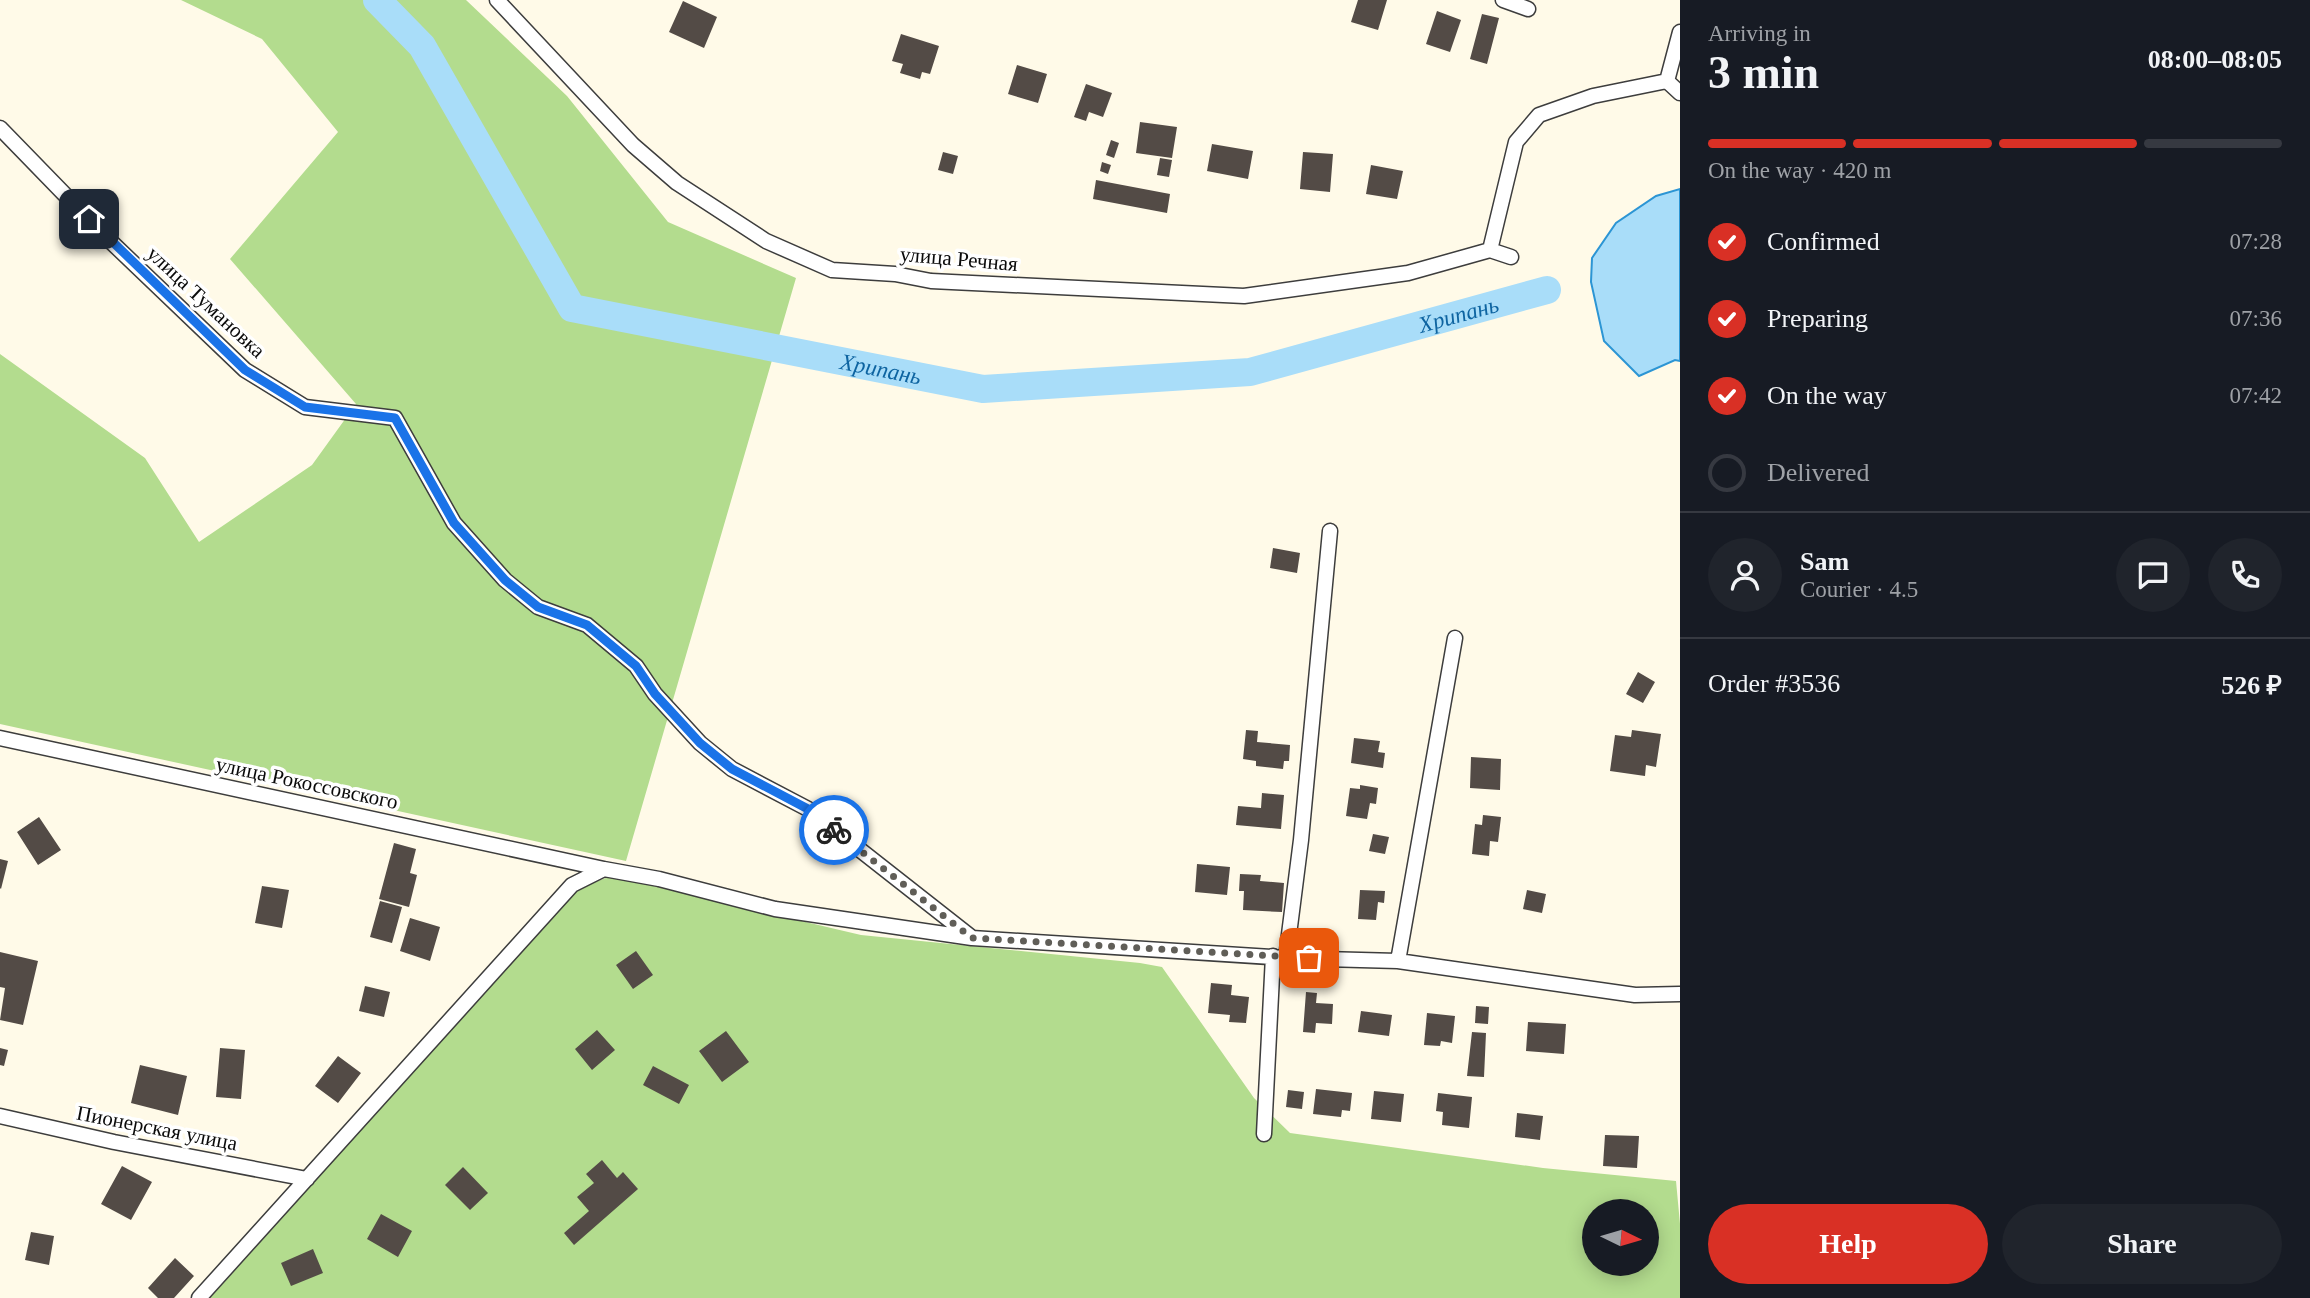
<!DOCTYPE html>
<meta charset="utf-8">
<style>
body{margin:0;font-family:Georgia,serif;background:#20242c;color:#f1f3f6;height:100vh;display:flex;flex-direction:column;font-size:26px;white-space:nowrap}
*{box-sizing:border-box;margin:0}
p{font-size:23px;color:#9ea1a6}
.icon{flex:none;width:38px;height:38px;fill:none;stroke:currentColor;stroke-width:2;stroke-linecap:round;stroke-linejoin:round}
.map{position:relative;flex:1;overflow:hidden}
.sheet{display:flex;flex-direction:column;background:#171b24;width:630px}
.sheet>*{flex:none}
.needle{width:46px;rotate:95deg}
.fabs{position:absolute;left:1582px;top:1199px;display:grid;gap:14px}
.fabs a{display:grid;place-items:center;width:77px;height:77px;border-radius:50%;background:#171b24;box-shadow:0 4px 18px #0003;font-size:35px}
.pin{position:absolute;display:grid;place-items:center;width:60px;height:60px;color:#fff;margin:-30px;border-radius:14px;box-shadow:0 4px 10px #0006}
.courier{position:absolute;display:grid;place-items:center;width:70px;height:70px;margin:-35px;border:5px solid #1a73e8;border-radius:50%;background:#fff;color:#222;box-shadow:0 2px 9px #0007}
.headline em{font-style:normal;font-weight:700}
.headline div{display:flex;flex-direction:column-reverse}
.headline{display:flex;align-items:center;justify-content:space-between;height:119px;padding:0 28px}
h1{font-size:46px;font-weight:700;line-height:52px}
.bar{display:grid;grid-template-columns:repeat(4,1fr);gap:10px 7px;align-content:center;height:84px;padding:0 28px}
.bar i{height:9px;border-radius:5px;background:#363941}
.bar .selected{background:#d93025}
.bar p{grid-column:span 4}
.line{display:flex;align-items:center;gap:18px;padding:0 28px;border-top:2px solid #363941}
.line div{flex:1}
.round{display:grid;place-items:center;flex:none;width:74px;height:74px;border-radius:37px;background:#20242c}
ol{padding:0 28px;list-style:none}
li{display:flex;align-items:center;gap:21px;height:77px}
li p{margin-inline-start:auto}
li .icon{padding:7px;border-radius:50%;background:#d93025;color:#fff;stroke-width:4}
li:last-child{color:#9ea1a6}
li i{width:38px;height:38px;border:4px solid #363941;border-radius:50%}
.primary-button{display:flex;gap:14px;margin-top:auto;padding:14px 28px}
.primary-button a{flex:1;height:80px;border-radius:42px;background:#d93025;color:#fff;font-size:28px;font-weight:700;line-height:80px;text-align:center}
.primary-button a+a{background:#20242c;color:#f1f3f6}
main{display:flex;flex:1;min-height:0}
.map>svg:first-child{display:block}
.forest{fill:#b3dc8e;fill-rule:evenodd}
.water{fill:#a9ddf9;stroke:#2c95d4;stroke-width:2}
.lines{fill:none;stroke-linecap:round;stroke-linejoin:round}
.river{stroke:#a9ddf9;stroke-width:28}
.building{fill:#534b46}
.minor-casing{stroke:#3d3d3d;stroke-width:17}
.minor{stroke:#fff;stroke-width:14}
.done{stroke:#605e58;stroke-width:7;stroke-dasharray:0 12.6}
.route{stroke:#1a73e8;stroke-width:9}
.labels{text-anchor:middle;stroke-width:7;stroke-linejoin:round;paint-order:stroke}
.street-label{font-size:21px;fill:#0a0a0a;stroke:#fff}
.water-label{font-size:23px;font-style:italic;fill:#0e64a1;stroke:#fff}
</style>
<main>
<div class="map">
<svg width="1680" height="1298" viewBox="0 0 1680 1298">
<rect width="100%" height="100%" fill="#fffae8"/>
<path class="forest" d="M181 0H466L567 96 668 222 796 278 626 861 0 724V354L145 458 199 542 312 465 356 404 230 259 338 132 262 39Z
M611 876 861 935 1140 963 1162 967 1254 1098 1290 1133 1543 1168 1676 1181 1680 1224V1298H210L577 889ZM1594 1211H1647V1264H1594Z"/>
<path class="water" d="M1680 189V361L1675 360 1639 376 1604 341 1591 282 1592 258 1616 223 1656 196Z"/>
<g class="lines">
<path class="river" id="s1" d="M377 0 422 46 572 308 983 389 1250 372 1547 290"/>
</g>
<path class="building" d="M1358 0H1387L1378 30 1351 22Z
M683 1 717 17 704 48 669 32Z
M1437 11 1461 20 1450 52 1426 44Z
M1482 14 1499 18 1487 64 1470 59Z
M901 34 939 46 930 74 922 72 920 79 900 73 903 64 892 61Z
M1017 65 1047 74 1038 103 1008 94Z
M1086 84 1112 93 1103 117 1089 112 1086 121 1074 117Z
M1140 122 1177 127 1172 158 1136 153Z
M1111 140 1119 143 1114 158 1106 155Z
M1212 144 1253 151 1248 179 1207 171Z
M943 152 958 156 953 174 938 170Z
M1303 152 1333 154 1330 192 1300 189Z
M1160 158 1172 160 1169 177 1157 175Z
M1102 162 1111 165 1108 174 1100 171Z
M1371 165 1403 171 1397 199 1366 194Z
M1096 180 1170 194 1167 213 1093 199Z
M1273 548 1300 553 1297 573 1270 568Z
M1638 672 1655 682 1643 703 1626 694Z
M1246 730 1258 731 1257 742 1290 745 1289 761H1284L1283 769 1256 766V761L1243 759Z
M1632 730 1661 734 1656 767 1646 765 1645 776 1610 771 1615 735 1631 737Z
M1354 738 1380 741 1378 752 1385 753 1383 768 1351 763Z
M1471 757 1501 759 1500 790 1470 788Z
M1360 785 1378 788 1376 804 1370 803 1367 819 1346 816 1350 788 1360 789Z
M1262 793 1284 795 1281 829 1236 825 1238 806 1261 808Z
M1483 815 1501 817 1498 842 1490 841 1489 856 1472 854 1475 824 1482 825Z
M39 817 61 850 38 865 17 832Z
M1373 834 1389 837 1385 854 1369 851Z
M394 843 416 849 410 873 417 875 409 907 379 899Z
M0 859 8 861 1 889 0 888Z
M1197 864 1230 867 1227 895 1195 892Z
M1240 874 1261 875 1260 881 1284 883 1282 912 1243 910 1244 891H1239Z
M262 886 289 890 282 928 255 923Z
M1360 890 1385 891 1384 903 1378 902 1376 920 1358 919Z
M1527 890 1546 894 1542 913 1523 909Z
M380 901 402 907 392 943 370 937Z
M410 918 440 927 430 961 400 951Z
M636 951 653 975 633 989 616 965Z
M0 952 38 961 23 1025 0 1020 5 988 0 987Z
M1211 983 1232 985 1231 995 1249 997 1246 1023 1229 1022 1230 1015 1208 1013Z
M365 986 390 992 384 1017 359 1011Z
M1306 992 1317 993 1316 1003 1333 1004 1332 1024 1316 1023 1315 1033 1303 1032Z
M1476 1006 1489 1007 1488 1024 1475 1023Z
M1361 1011 1392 1015 1389 1036 1358 1032Z
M1427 1013 1455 1016 1452 1043 1441 1041 1440 1046 1424 1045Z
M1528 1022 1566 1024 1564 1054 1526 1051Z
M597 1030 615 1050 592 1070 575 1049Z
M726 1031 749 1062 722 1082 699 1051Z
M1472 1032 1486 1033 1484 1077 1467 1076Z
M0 1048 8 1050 4 1066 0 1065Z
M220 1048 245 1050 241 1099 216 1097Z
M338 1056 361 1073 338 1103 315 1086Z
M140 1065 187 1076 178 1115 131 1103Z
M653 1066 689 1085 679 1104 643 1085Z
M1316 1089 1352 1093 1350 1111 1342 1110 1341 1117 1313 1114Z
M1288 1090 1304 1092 1302 1109 1286 1107Z
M1374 1091 1404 1094 1401 1122 1371 1119Z
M1438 1093 1472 1097 1469 1128 1442 1125 1443 1112 1436 1111Z
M1517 1113 1543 1116 1540 1140 1515 1137Z
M1605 1135 1639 1136 1637 1168 1603 1166Z
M602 1160 617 1178 623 1172 638 1189 574 1245 564 1233 589 1211 577 1197 594 1183 586 1174Z
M122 1166 152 1182 131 1220 101 1204Z
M463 1167 488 1193 470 1210 445 1185Z
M381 1214 412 1231 398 1257 367 1239Z
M31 1232 54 1236 49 1265 25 1260Z
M313 1249 323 1273 291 1286 281 1263Z
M175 1258 194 1276 174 1298H158L148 1288Z"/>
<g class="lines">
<defs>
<path id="minor" d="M497 0 633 145 677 183 766 241 832 270 895 274 931 281 1244 296 1408 273 1490 250 1511 257
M1503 0 1528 9
M1667 81 1680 32
M1667 81 1680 93
M0 128 106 237 245 370 305 407 395 418 454 523 505 580 538 607 587 625 636 666 655 694 700 743 732 769 808 809 971 937
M1490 250 1516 142 1539 115 1593 96 1667 81
M0 738 604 869
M1286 958 1301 840 1330 531
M1398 961 1455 638
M0 1116 114 1142 307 1179
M1264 1134 1273 956
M199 1298 572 885 604 869 659 879 775 909 972 938 1286 958 1398 961 1635 995 1680 994"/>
</defs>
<use href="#minor" class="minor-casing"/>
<use href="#minor" class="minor"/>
</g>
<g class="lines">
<path class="done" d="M834 830 972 938 1309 958"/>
<path class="route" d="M89 219 245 370 305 407 395 418 454 523 505 580 538 607 587 625 636 666 655 694 700 743 732 769 808 809 834 830"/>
</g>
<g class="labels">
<g class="street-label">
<text transform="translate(959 259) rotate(5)" y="7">улица Речная</text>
<text transform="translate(206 302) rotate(43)" y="7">улица Тумановка</text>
<text transform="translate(307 783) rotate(12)" y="7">улица Рокоссовского</text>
<text transform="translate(157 1128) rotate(11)" y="7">Пионерская улица</text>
</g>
<g class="water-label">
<text dy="8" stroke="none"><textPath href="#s1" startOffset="1269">Хрипань</textPath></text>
<text dy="8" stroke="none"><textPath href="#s1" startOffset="681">Хрипань</textPath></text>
</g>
</g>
</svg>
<div class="fabs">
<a><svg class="needle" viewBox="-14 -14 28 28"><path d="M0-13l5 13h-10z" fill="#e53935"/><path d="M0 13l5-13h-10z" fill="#9ea1a6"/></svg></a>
</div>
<div class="pin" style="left:1309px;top:958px;background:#ea580c"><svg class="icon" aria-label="bag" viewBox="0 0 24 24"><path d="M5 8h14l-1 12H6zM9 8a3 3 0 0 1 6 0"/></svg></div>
<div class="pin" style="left:89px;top:219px;background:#1f2937"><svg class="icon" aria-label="home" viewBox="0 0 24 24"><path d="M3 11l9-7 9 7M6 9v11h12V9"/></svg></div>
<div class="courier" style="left:834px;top:830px"><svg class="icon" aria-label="bike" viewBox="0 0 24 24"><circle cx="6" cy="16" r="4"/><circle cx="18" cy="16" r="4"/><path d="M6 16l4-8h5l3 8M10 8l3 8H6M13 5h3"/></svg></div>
</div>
<section class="sheet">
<div class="headline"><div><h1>3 min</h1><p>Arriving in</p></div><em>08:00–08:05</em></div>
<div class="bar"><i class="selected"></i><i class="selected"></i><i class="selected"></i><i></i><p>On the way · 420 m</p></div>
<ol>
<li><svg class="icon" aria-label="check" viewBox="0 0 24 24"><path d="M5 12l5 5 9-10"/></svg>Confirmed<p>07:28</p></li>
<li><svg class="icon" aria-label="check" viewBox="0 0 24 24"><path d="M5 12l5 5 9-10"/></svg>Preparing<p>07:36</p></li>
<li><svg class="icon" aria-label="check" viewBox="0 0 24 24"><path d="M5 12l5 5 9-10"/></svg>On the way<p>07:42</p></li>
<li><i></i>Delivered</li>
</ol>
<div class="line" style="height:126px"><a class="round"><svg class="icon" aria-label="person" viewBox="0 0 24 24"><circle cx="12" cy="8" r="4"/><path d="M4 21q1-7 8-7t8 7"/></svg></a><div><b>Sam</b><p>Courier · 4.5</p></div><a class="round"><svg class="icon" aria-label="chat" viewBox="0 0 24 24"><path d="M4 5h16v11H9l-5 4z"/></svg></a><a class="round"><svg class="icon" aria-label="phone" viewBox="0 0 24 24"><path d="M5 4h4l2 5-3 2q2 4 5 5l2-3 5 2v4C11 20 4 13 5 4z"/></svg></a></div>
<div class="line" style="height:91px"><div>Order #3536</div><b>526 ₽</b></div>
<div class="primary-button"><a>Help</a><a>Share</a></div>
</section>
</main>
